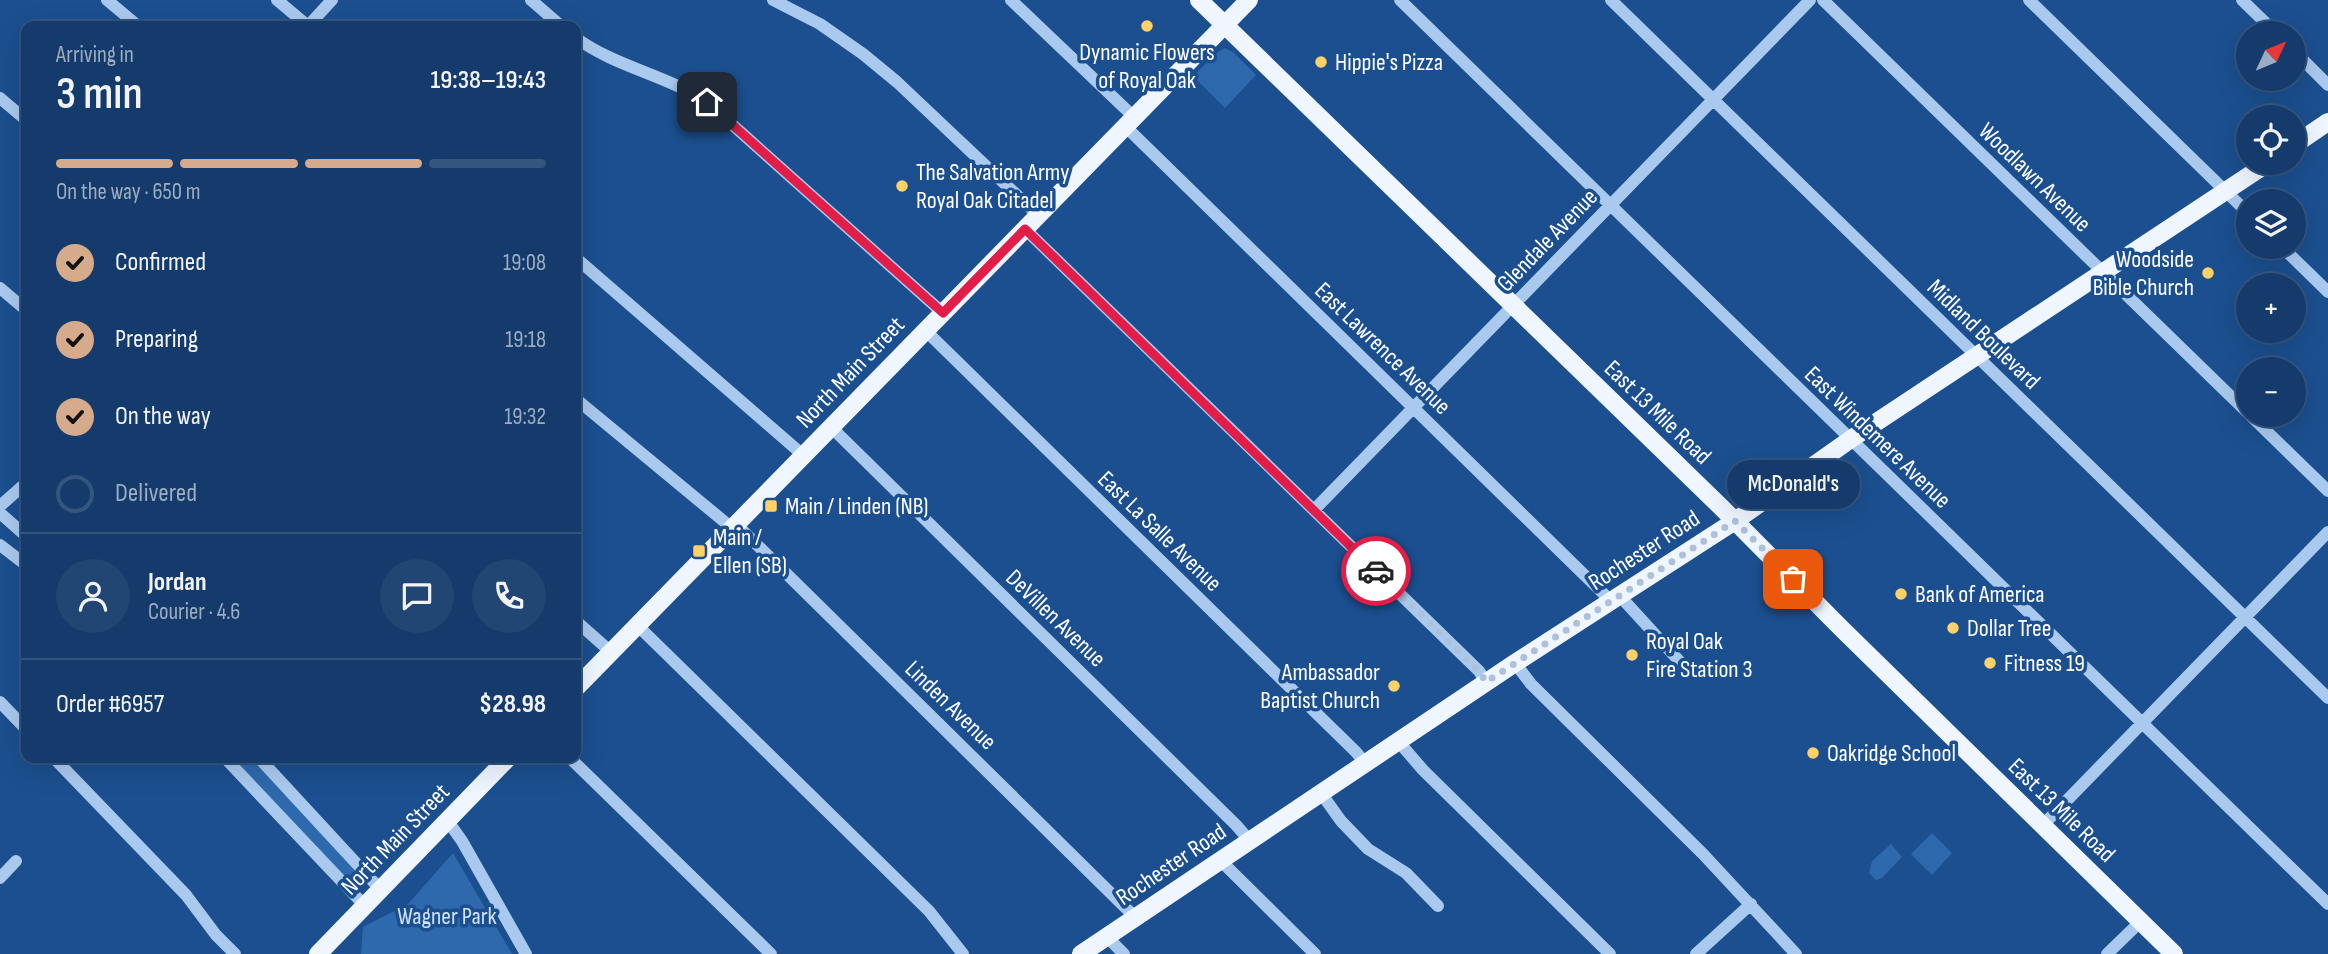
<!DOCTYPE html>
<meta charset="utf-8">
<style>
body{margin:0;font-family:"Sofia Sans Condensed",sans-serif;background:#214673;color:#f1f3f6;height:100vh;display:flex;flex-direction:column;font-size:26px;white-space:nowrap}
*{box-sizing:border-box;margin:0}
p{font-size:23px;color:#9dadc1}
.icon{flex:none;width:38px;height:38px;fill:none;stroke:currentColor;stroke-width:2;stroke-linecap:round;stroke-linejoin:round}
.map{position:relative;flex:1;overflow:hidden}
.sheet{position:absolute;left:21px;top:21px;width:560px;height:742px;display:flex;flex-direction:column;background:#143b6b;border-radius:14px;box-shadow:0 7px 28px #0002,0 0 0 2px #33557e}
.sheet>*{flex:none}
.needle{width:46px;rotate:46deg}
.buttons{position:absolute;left:2236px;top:21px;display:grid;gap:14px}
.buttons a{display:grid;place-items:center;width:70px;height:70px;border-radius:50%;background:#143b6b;box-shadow:0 7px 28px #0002,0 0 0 2px #33557e;font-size:35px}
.pin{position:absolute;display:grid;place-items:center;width:60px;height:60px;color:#fff;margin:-30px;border-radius:14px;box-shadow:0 4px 10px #0006}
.courier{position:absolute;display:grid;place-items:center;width:70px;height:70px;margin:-35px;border:5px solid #e11d48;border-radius:50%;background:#fff;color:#222;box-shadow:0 2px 9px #0007}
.bubble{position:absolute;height:49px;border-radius:24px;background:#143b6b;box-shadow:0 7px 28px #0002,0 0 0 2px #33557e;font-size:23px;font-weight:600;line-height:49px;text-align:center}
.headline em{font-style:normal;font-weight:600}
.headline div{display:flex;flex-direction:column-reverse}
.headline{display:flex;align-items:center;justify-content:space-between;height:119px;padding:0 35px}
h1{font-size:46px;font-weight:600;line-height:52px}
.bar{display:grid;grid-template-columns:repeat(4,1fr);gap:10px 7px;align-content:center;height:84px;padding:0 35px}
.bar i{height:9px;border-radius:5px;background:#33557e}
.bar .selected{background:#d6ab8b}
.bar p{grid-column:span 4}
.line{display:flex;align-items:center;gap:18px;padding:0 35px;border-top:2px solid #33557e}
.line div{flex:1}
.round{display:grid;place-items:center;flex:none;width:74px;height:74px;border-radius:37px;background:#214673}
ol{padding:0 35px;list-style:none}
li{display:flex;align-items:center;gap:21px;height:77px}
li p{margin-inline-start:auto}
li .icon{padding:7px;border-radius:50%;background:#d6ab8b;color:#111;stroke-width:4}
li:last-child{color:#9dadc1}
li i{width:38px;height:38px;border:4px solid #33557e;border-radius:50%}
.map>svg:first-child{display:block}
.green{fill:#2e69ad}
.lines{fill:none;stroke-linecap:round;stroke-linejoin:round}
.minor{stroke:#a9c9ee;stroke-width:12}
.major{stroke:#f0f6ff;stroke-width:18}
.done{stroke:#afc1d8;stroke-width:7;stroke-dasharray:0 12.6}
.route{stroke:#e11d48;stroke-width:9}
.poi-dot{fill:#ffd166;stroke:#1b4f8f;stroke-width:2.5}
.labels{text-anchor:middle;stroke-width:7;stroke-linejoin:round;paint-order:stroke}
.poi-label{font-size:24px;fill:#fff;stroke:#1b4f8f;text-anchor:start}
.street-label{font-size:24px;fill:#fff;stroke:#1b4f8f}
.park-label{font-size:24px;fill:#cfe3fa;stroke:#1b4f8f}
</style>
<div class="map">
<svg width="2328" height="954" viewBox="0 0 2328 954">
<rect width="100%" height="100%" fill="#1b4f8f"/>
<path class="green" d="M1225 48 1234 53 1256 75 1225 108 1193 76 1218 52Z
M232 758H253L355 871 352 877 346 879Z
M1932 833 1952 853 1932 875 1911 854Z
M1891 844 1902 857 1882 878 1876 880 1869 873 1872 861Z
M453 853 512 954H361L363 927 408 904Z"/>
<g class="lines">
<path class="minor" d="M107 0 138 26
M277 0 308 26
M531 0 561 26
M773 0 820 24 863 54 897 82 1038 215
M1011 0 1134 117
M1400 0 2328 904
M1611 0 2328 698
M1823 0 2249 414
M2029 0 2249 214
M2242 0 2276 33
M308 26 332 0
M576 38C616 67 666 75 707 102L943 313
M2294 51 2328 85
M0 98 26 120
M1125 126 1611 601
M1025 229 1479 671 1486 682
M2282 247 2328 292
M576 258 803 455
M0 288 26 310
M925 330 1356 752 1365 763
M576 399 732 528
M2250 415 2328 491
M831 427 1236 825 1250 841
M0 506 26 483
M1314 510 1810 0
M0 513 26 536
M736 524 1136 918
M0 545 26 565
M1619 595 1682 664
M576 621 611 652
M637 625 929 911 963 954
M1515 663 1531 684 1703 854 1796 954
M0 702 26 729
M1398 741 1423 770 1610 954
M54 758 186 895 216 935 235 954
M225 758 365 906
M259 758 380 889
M570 758 771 954
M1321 793 1341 821 1368 849 1406 873 1438 906
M447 820 462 841 526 954
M2042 826 2328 532
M1221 861 1315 954
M0 878 16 861
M1107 937 1124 954
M1696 954 1751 904
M2107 954 2141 921"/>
<path class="major" d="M1199 0 1722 508 1843 630 2174 954
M2294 145 2328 122
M576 688 1249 0
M318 954 508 758
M1081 954 1515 663 1735 521 1851 439 2268 163"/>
</g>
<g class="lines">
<path class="done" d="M1376 571 1479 671 1486 682 1735 521 1793 579"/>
<path class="route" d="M707 102 943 313 1025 229 1376 571"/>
</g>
<g class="poi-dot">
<circle cx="1147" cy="26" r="7"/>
<circle cx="1321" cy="62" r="7"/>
<circle cx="902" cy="186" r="7"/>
<circle cx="2208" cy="273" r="7"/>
<rect x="764" y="499" width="14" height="14" rx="3.5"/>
<rect x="692" y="544" width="14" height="14" rx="3.5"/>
<circle cx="1901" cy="594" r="7"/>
<circle cx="1953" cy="628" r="7"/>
<circle cx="1632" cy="655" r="7"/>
<circle cx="1990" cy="663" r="7"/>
<circle cx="1394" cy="686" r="7"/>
<circle cx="1813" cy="753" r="7"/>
</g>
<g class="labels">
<g class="poi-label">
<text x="1147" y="60" text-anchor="middle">Dynamic Flowers<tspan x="1147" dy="28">of Royal Oak</tspan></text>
<text x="1335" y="70">Hippie's Pizza</text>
<text x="916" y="180">The Salvation Army<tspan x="916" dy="28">Royal Oak Citadel</tspan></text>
<text x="2194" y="267" text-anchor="end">Woodside<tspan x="2194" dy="28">Bible Church</tspan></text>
<text x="785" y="514">Main / Linden (NB)</text>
<text x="713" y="545">Main /<tspan x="713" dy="28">Ellen (SB)</tspan></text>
<text x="1915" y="602">Bank of America</text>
<text x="1967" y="636">Dollar Tree</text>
<text x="1646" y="649">Royal Oak<tspan x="1646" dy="28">Fire Station 3</tspan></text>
<text x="2004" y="671">Fitness 19</text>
<text x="1380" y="680" text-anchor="end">Ambassador<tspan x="1380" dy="28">Baptist Church</tspan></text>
<text x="1827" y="761">Oakridge School</text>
</g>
<g class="street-label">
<text transform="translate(2035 177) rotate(44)" y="8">Woodlawn Avenue</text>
<text transform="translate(1547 240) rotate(-46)" y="8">Glendale Avenue</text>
<text transform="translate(1984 334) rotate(44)" y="8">Midland Boulevard</text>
<text transform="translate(1383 348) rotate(44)" y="8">East Lawrence Avenue</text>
<text transform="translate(850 372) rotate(-46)" y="8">North Main Street</text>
<text transform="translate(1658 412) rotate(44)" y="8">East 13 Mile Road</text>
<text transform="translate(1878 437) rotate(44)" y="8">East Windemere Avenue</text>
<text transform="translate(1160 531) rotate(44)" y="8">East La Salle Avenue</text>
<text transform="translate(1644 550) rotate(-33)" y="8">Rochester Road</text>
<text transform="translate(1056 618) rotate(44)" y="8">DeVillen Avenue</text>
<text transform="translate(951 705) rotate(44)" y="8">Linden Avenue</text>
<text transform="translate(2062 810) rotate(44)" y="8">East 13 Mile Road</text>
<text transform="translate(395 839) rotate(-46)" y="8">North Main Street</text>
<text transform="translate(1171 864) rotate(-34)" y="8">Rochester Road</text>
</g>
<g class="park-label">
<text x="447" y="924">Wagner Park</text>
</g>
</g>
</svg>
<div class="buttons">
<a><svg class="needle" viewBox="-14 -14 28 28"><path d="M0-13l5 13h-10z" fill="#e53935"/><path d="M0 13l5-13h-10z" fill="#9dadc1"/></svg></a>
<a><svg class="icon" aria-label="locate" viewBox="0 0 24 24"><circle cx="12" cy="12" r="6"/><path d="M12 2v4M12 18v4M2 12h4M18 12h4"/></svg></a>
<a><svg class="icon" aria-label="layers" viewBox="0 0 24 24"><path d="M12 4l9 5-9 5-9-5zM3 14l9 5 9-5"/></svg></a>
<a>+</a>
<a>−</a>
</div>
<div class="pin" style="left:1793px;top:579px;background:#ea580c"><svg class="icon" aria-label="bag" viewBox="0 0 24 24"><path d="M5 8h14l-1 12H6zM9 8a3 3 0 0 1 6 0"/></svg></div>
<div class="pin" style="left:707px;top:102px;background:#1f2937"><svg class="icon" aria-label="home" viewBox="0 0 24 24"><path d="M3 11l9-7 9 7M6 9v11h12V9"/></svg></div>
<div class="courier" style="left:1376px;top:571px"><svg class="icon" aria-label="car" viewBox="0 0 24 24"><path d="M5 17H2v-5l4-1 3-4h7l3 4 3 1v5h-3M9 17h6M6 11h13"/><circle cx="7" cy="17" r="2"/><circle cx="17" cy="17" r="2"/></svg></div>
<div class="bubble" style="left:1727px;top:460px;width:133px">McDonald's</div>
<section class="sheet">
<div class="headline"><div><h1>3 min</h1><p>Arriving in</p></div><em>19:38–19:43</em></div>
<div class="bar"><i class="selected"></i><i class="selected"></i><i class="selected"></i><i></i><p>On the way · 650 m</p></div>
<ol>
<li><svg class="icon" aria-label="check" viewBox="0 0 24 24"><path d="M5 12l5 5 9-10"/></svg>Confirmed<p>19:08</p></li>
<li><svg class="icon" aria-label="check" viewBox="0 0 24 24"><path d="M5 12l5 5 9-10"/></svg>Preparing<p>19:18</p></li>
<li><svg class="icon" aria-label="check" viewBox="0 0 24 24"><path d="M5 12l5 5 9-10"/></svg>On the way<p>19:32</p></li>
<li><i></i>Delivered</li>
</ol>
<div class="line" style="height:126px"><a class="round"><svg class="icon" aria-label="person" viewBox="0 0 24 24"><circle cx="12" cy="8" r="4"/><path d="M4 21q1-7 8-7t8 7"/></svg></a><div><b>Jordan</b><p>Courier · 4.6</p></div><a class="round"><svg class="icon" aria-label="chat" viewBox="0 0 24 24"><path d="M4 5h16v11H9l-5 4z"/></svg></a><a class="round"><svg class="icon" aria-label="phone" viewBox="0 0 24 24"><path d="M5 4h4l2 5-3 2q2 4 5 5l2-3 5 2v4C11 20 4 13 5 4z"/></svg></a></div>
<div class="line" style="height:91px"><div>Order #6957</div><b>$28.98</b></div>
</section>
</div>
